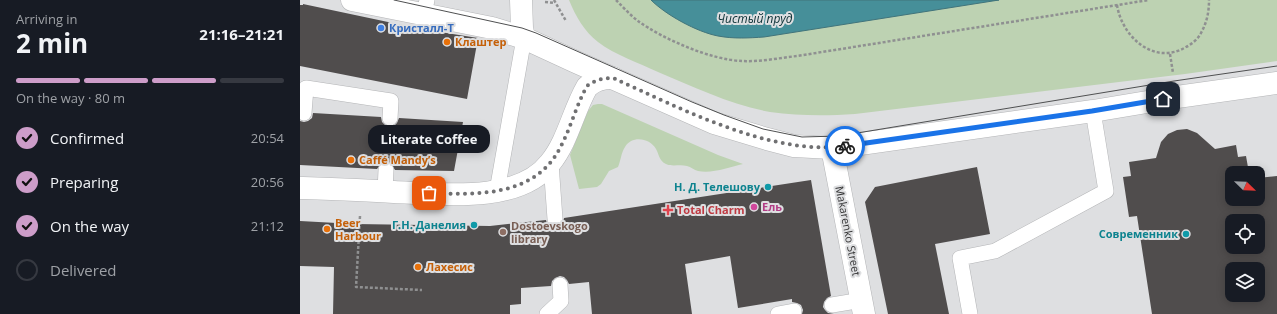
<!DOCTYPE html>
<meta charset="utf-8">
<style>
body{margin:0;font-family:"Open Sans",sans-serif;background:#242831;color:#f1f3f6;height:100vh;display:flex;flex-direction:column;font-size:15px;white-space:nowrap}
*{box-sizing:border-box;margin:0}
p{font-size:13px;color:#9ea1a6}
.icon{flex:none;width:22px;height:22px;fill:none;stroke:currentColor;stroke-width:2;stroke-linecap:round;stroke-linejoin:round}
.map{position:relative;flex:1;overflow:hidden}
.panel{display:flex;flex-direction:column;background:#171b24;width:300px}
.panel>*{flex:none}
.needle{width:26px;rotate:113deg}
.controls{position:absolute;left:925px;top:166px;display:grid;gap:8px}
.controls a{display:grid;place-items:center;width:40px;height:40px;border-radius:8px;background:#171b24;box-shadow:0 2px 10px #0003;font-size:20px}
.pin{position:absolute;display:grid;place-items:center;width:34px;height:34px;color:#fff;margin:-17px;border-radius:8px;box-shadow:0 2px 6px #0006}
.courier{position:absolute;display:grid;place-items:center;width:40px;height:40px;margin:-20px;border:3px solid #1a73e8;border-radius:50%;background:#fff;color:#222;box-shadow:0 1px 5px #0007}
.bubble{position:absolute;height:28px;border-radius:12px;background:#171b24;box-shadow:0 2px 10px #0003;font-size:13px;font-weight:700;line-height:28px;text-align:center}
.head em{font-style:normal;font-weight:700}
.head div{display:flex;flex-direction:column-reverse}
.head{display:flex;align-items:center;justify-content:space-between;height:68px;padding:0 16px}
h1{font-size:26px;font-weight:700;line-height:30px}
.bar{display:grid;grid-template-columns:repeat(4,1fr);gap:6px 4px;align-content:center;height:48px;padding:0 16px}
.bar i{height:5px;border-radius:3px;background:#363941}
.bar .active{background:#cd9dc9}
.bar p{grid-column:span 4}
ol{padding:0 16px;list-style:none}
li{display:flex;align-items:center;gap:12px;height:44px}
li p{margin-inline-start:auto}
li .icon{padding:4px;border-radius:50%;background:#cd9dc9;color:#111;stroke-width:4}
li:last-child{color:#9ea1a6}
li i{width:22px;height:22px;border:2px solid #363941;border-radius:50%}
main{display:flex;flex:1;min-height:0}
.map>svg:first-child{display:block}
.green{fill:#bdd2b2}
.water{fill:#468f99;stroke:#41747b}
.building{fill:#504d4d;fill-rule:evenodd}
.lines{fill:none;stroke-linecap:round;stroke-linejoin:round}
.lane-casing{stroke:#b4b5b7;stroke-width:16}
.street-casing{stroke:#b4b5b7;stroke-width:23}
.secondary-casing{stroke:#b4b5b7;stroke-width:23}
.path{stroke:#8f9091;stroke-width:2.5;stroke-dasharray:3 2;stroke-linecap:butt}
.lane{stroke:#fff;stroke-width:15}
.street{stroke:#fff;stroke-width:22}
.secondary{stroke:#fff;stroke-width:22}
.tram{stroke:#4f5051;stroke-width:1}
.done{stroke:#707072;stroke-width:4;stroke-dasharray:0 7.2}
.route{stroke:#1a73e8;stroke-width:5}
.shop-dot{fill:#3f7fe0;stroke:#dedfe1;stroke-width:1.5}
.food-dot{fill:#e8710a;stroke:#dedfe1;stroke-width:1.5}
.culture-dot{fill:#0f9aa8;stroke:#dedfe1;stroke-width:1.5}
.hotel-dot{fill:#d1479c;stroke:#dedfe1;stroke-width:1.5}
.health-dot{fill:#e0444e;stroke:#dedfe1;stroke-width:1.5}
.education-dot{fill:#8d6e63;stroke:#dedfe1;stroke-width:1.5}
.labels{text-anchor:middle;stroke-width:4;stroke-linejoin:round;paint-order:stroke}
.shop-label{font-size:11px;font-weight:bold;fill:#366cbe;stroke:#dedfe1;text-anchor:start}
.food-label{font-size:11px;font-weight:bold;fill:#c56008;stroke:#dedfe1;text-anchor:start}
.culture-label{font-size:11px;font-weight:bold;fill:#0d838f;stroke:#dedfe1;text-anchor:end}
.hotel-label{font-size:11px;font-weight:bold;fill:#b23c85;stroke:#dedfe1;text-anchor:start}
.health-label{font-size:11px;font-weight:bold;fill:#be3a42;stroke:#dedfe1;text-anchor:start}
.education-label{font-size:11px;font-weight:bold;fill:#785e54;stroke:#dedfe1;text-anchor:start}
.street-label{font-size:11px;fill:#353536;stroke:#dedfe1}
.water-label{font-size:12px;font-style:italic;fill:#0b3035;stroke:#dedfe1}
</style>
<main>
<section class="panel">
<div class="head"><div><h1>2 min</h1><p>Arriving in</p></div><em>21:16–21:21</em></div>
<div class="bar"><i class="active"></i><i class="active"></i><i class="active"></i><i></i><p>On the way · 80 m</p></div>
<ol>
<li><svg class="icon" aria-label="check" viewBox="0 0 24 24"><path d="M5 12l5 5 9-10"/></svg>Confirmed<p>20:54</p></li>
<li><svg class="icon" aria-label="check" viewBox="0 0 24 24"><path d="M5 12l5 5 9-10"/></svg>Preparing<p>20:56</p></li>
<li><svg class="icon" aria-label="check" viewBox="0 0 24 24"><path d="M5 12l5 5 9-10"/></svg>On the way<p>21:12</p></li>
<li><i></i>Delivered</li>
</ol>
</section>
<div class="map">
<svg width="977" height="314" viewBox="0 0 977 314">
<rect width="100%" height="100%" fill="#dedfe1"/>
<path class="green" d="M269 0H977V61L885 74 555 114C526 116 499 116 470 112 431 105 394 87 358 72 339 63 315 55 298 42 284 31 276 17 269 0Z
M298 104H302L418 155 443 164C430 167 412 174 398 171 394 170 391 167 387 166 380 164 372 167 366 164 359 161 359 154 356 149 350 138 332 135 325 147 321 153 321 160 318 167L309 171 301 184 297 187 279 189 270 155 288 111 293 105Z"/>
<path class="water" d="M351 0H699L464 37C449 38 434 39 418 36 397 32 366 15 351 0Z"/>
<path class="building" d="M3 4 140 33V32L178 38 167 99 0 66V5H3Z
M13 113 81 117 82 122 85 125 90 127 94 126 97 123 99 118 163 122 154 171 95 170 91 163 86 161 82 162 77 169 0 165V121L4 122 8 121 12 118Z
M887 129 897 133 915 149 936 145 938 157 946 156 949 173H932V199H958V178L977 176V314H852L837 216 829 217 823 177 831 176 829 162 856 158 861 142 868 134 877 130ZM932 221H958V247H932ZM932 269H958V295H932Z
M677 167 690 234 635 244 649 314H588L565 202 575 187Z
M511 180 531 296 527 298 524 302 523 307 525 310 528 313 534 314H502L503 310 501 305 497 303 492 302V299L438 308 430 256 385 264 392 314H292L289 282 269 284 267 280 264 277 260 276 255 278 252 281 251 286 221 288V304L210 305V314H33L34 267 0 266V221L55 224 190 226 246 220 247 224 251 227 256 228 260 227 263 223 264 218Z"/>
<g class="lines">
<defs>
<path id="lane" d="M124 14 127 0
M4 113 6 88 91 101 90 118
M251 163 255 219
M85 191 86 170
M197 191 224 38
M532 305 562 300
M247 314 261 301 260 285
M478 314 494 311
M670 314 660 258 695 251 806 191 793 111"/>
<path id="street" d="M221 0 222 28 224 38
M532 148 564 314
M0 188C31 189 63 190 94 192 140 194 219 204 250 163 268 141 273 111 287 87 295 80 302 78 313 78"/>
<path id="secondary" d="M52 0 192 28 224 38 276 62 414 123 467 139 494 146 532 148 793 111 877 97 977 83"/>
</defs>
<use href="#lane" class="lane-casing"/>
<use href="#street" class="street-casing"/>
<use href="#secondary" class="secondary-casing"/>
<path class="path" d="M254 0 266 21
M316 0C323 7 330 15 338 21 363 39 411 60 442 61 460 62 479 58 497 56L849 0
M245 2 255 3
M817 5C822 37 854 66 886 47 892 44 898 39 901 33 907 22 909 12 909 0
M870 54 873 73
M60 216 56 287 122 290"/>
<use href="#lane" class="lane"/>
<use href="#street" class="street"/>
<use href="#secondary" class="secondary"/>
<path class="tram" d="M94 0 222 28 236 33 392 102 424 115 463 129 502 137 539 136 874 81 977 66"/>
</g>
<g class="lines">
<path class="done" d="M129 193C178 195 236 197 261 146 271 127 276 106 287 86 295 80 302 78 313 78 380 108 471 156 545 146"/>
<path class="route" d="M545 146 792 111 863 99"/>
</g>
<circle class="shop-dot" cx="81" cy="28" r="4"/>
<g class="food-dot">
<circle cx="147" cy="42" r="4"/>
<circle cx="51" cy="160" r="4"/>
<circle cx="27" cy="229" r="4"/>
<circle cx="118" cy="267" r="4"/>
</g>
<g class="culture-dot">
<circle cx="468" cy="187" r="4"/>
<circle cx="174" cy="225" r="4"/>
<circle cx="886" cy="234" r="4"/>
</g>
<circle class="hotel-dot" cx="454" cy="207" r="4"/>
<path class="health-dot" d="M366 204h4v4h4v4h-4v4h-4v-4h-4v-4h4z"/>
<circle class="education-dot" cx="203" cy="232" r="4"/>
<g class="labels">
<g class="shop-label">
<text x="89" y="32">Кристалл-Т</text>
</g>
<g class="food-label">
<text x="155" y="46">Клаштер</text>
<text x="59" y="164">Caffé Mandy’s</text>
<text x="35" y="227">Beer<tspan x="35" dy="13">Harbour</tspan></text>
<text x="126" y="271">Лахесис</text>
</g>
<g class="culture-label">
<text x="460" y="191">Н. Д. Телешову</text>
<text x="166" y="229">Г.Н. Данелия</text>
<text x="878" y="238">Современник</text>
</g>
<g class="hotel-label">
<text x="462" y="211">Ель</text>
</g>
<g class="health-label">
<text x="377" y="214">Total Charm</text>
</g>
<g class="education-label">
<text x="211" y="230">Dostoevskogo<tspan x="211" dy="13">library</tspan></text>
</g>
<g class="street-label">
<text transform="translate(548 231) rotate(79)" y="4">Makarenko Street</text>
</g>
<g class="water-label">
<text x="455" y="23">Чистый пруд</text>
</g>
</g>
</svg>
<div class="controls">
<a><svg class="needle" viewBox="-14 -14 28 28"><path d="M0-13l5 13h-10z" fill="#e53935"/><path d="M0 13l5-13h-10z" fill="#9ea1a6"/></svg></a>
<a><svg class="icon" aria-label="locate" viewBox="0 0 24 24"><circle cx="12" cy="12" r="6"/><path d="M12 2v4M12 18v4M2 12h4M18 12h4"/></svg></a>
<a><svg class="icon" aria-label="layers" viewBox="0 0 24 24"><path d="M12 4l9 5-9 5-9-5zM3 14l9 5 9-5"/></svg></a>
</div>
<div class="pin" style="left:129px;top:193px;background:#ea580c"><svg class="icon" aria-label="bag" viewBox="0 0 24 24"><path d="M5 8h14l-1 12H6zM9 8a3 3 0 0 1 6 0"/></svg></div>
<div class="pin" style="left:863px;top:99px;background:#1f2937"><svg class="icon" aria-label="home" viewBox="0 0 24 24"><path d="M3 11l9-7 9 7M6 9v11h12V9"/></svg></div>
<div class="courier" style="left:545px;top:146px"><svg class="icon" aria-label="bike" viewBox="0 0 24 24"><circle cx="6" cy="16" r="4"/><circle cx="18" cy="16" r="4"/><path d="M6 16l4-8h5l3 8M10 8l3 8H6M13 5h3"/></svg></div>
<div class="bubble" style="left:68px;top:125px;width:122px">Literate Coffee</div>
</div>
</main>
